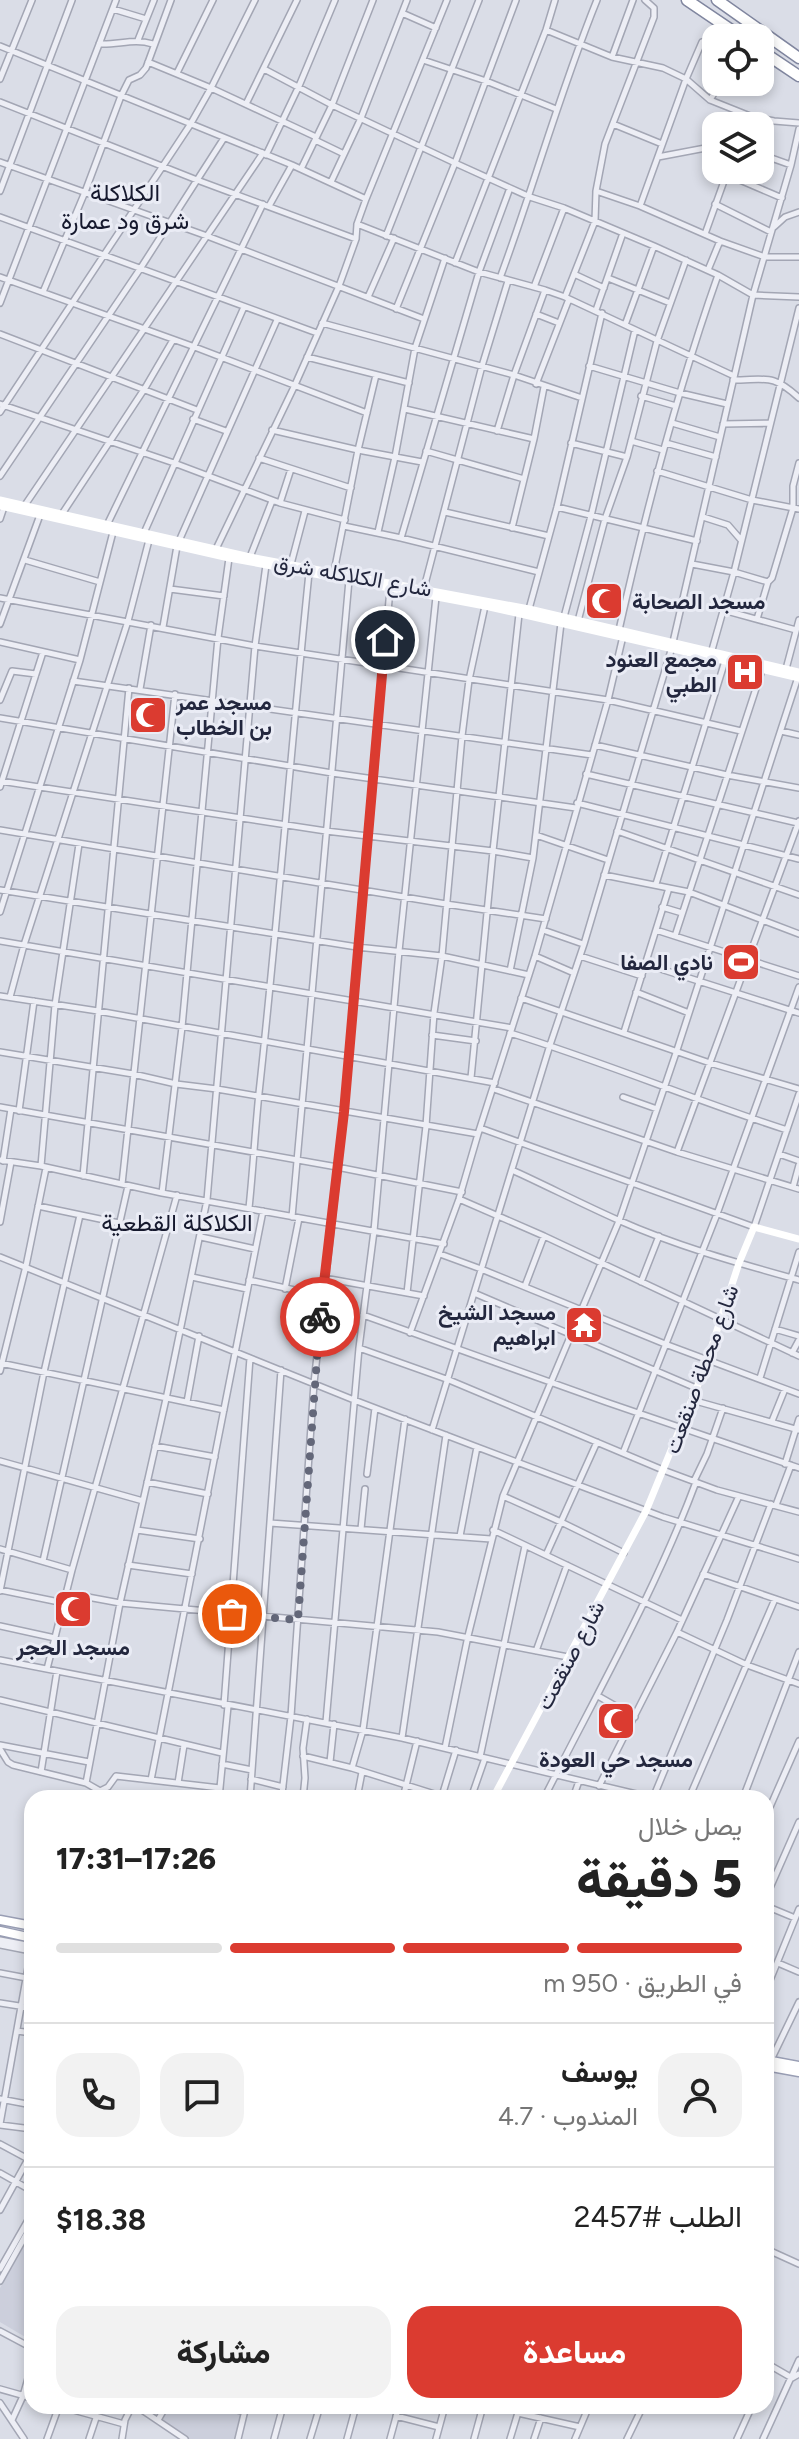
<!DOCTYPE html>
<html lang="ar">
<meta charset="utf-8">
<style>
body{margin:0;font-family:Figtree,Vazirmatn,sans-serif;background:#f2f2f2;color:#222;direction:rtl;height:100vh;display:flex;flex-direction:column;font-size:30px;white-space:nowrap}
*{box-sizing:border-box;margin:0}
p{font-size:26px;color:#767676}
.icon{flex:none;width:44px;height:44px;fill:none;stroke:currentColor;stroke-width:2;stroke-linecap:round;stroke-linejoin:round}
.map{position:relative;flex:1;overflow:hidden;direction:ltr}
.panel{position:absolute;left:24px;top:1790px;width:750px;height:624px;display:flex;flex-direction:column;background:#fff;border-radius:24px;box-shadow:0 4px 12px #0003;direction:rtl}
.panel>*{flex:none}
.tools{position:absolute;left:702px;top:24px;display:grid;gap:16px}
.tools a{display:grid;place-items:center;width:72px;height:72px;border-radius:16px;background:#fff;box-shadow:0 4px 12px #0003;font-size:40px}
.pin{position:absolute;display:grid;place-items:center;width:68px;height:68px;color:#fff;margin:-34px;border:4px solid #fff;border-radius:50%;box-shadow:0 2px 8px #0007}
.courier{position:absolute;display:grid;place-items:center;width:80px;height:80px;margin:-40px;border:6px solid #db3b30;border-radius:50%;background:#fff;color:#222;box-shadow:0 2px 10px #0007}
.headline em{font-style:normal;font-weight:800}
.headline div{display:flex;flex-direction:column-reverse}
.headline{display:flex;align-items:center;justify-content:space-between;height:136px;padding:0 32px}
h1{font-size:52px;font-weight:800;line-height:60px}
.bar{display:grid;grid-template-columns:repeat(4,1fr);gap:12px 8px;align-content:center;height:96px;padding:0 32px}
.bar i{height:10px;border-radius:6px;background:#e0e0e0}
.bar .on{background:#db3b30}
.bar p{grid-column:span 4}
.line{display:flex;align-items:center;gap:20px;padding:0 32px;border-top:2px solid #e0e0e0}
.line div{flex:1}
.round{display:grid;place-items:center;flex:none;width:84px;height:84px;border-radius:24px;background:#f2f2f2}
.primary-button{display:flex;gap:16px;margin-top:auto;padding:16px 32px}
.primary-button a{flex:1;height:92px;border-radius:24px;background:#db3b30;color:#fff;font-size:32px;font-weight:800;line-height:92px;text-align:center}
.primary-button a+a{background:#f2f2f2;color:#222}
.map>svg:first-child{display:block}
.built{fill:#cccfdc}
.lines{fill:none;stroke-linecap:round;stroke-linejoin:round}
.street-casing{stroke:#a3a6b4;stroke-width:8}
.primary-casing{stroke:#999eb4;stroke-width:11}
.highway-casing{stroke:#80869f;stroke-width:13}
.street{stroke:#edeef5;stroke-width:5}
.secondary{stroke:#fff;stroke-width:7}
.primary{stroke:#fff;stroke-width:8}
.highway{stroke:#fff;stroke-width:10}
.done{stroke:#636779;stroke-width:8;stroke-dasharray:0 14.4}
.route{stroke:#db3b30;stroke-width:10}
.labels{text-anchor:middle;stroke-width:6;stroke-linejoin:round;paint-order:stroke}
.street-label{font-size:22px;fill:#23273e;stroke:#eaecf5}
.poi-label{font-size:22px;font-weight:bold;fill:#23273e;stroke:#eaecf5;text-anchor:end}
.neighbourhood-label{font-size:24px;fill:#16192e;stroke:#eaecf5}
</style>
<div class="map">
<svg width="799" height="2439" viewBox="0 0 799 2439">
<rect width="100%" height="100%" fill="#dadde7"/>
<path class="built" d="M32 2232V2341L0 2322V2288Z
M137 2406H244L235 2439H188Z"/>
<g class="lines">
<defs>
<path id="street" d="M113 9 146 19
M402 13 436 28
M546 30 612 57 663 68 686 79 710 100 750 116 774 121 799 123
M138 40 154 0
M99 44C120 45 133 38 153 44
M0 46 292 165 366 199
M612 57 633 0
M423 60 486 81 556 109
M148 62 211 88 316 137
M264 69 332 105 455 163 530 197 564 208 654 246 718 275 753 295 799 297
M177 73 213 0
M0 79 32 0
M710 100 721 82
M0 102 197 180 356 239
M246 104 297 0
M613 124 662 144
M315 140 344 154
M760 154 791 165
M266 155 299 86 335 0
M658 157 716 146
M0 162 207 236 424 319
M301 169 332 105 373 0
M726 174 782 198
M331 182 361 118 407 0
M0 191 72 0
M596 191 640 206 720 241 765 257H799
M715 204 771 232
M269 206 292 165
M640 206 686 79 702 42 707 41 716 47
M0 217 317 333
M357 224 479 272 545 290 565 297 734 376
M774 227 785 217 799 212
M705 234 728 170
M386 236 479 0
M455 263 546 30 555 0
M708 270 720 241
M574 274 604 288
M0 277 192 346 367 413
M500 278C534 186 560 91 597 0
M608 278 670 303
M534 287 564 208
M43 292 85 192 121 96 129 80 140 75 146 68 171 0
M368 297 394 238
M565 297 595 221 596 191 605 144 654 17V8L645 0
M0 303 116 0
M396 309 455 163 516 0
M596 310 623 233
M536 314 559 323
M322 323 514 375 582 398
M625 325 654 246
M0 334 197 410
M307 357 409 383
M589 366 680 393 727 404
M733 380C766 380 772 373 799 398
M536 384 569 299
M641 396 676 406
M0 404 174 463 280 503 345 520
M405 409 534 439
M0 412 190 125 211 88 255 0
M193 419 226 431
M672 423 720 437
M723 424 770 423
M272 430 358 450 422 462
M497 431 514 375 545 290
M631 441 663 450
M571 443 627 457
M666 443 716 457
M426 451 524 479
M259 458 351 488
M657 471 752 500 799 509
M0 476 140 269 224 138
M280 503 291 469
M25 505 263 153
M557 507 697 541
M445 512 549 536
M62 514 145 388 173 340
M703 517 728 525 741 540
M0 519 4 507
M107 525 263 204
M344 526 401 538 539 572
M512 528 534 439 544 387
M378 532 395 457 415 348 445 258
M144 533 244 307
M401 538 479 272 510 188
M179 541 277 320
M216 549 294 387 339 286 356 239 357 224 366 199 447 0
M250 557 272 501
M25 560 100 582
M291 564 305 511
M692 564 734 572 768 582
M334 572 358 450 376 375
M424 588 482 366 508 281
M170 589 224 596
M0 598 255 646 608 700 741 731
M529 609 557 507 602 313
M723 610 796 630
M564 617 591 516 635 330
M757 619 768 582 772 578 793 508V486L799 463
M578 621 605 519 627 457 657 341 686 260
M0 624 40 515
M163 627 177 546
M619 630C646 510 677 391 718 275
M0 642 80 660
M673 642 753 295 791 165 799 129
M712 650 734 572 799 308
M786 669 799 620
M73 681 592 755
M140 689 151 625
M0 700 12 671 36 674
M0 718 332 773 576 808
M781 731 799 735
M595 745 727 775 799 788
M586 774 798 823
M0 781 326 831 493 851 533 858
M0 787 43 652
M577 803 799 859
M0 830 446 904 546 919
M617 831 799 895
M536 835 608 860
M604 875 689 892 799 934
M656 884 725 661
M0 890 357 947 442 956 529 975
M662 907 682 913
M0 912 80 660 113 532
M543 930 583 944
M656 930 799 976
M675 936 762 670
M0 941 512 1028
M535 956 574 973
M580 956 642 976
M645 964 799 1013
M510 971 533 858 561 623
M636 992 689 1013
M0 996 98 1011 495 1083
M10 997 24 945 128 621 149 540
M521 998 710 1063 799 1089
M624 1032 669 888
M510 1033C604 1062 694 1100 787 1130
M432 1035 476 1041
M0 1052 133 1074 176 1084 217 1089 478 1134
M471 1078 493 851 519 614
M494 1089 677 1152 799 1189
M623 1097 657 1109
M0 1107 337 1167 462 1192
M19 1111 34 1001
M480 1128 754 1227 799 1094
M677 1152 799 821
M779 1154 799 1161
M0 1160 41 1166 162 1193 444 1244
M3 1161 11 1109
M41 1166 55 1005 79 844
M512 1170C547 1186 582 1204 618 1220 676 1246 738 1263 799 1280
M83 1176 129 688
M122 1184 175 694
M793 1187 799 1165
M162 1193 182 1027 218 638 229 558
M459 1199 544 1236 799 1356
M38 1206 119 1223
M249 1208C253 1170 255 1132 259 1093 278 920 291 747 309 573
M292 1217 349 580
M0 1222 11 1162
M201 1237 255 1249
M440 1254 481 1269 665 1344 799 1394
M0 1257 354 1400 477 1447 663 1517 799 1559
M192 1277 247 1289
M324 1278 424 1296
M249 1280 322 1296
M641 1282 659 1236
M525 1286 544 1236
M285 1289 299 1218
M407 1293 426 1126 434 1013 442 956 462 736 469 680 485 606
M474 1293 696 1388
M363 1315 606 1402 799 1468
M775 1329 799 1336
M410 1333 459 1199 478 1134 535 956 608 700 623 636
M359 1348 449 1380 663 1470 717 1490 799 1512
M792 1353 799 1340
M0 1363 224 1410
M0 1371 26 1266 46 1168
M760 1378 799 1252
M692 1400 799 1430
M187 1402 199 1336
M772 1421 785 1389
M432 1430 550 1045 584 944 672 647
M155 1446 215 1457
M623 1453 717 1214 799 987
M0 1461 143 1501
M785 1464 799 1419
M367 1474 375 1408
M694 1481 707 1454 723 1408
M147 1482 208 1494
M503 1496 561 1522 624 1553
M776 1505 791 1465
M270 1523 491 1539
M361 1529 365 1489
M137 1530 200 1539
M493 1530 682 1620
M460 1536 477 1447
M0 1549 72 1570
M546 1555 597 1442
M43 1561 128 1186
M128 1565 192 1574
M703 1574 799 1607
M0 1590 64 1603
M0 1591 44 1372 80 1215
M66 1593 120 1603 438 1632 568 1657
M0 1626 55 1638
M677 1632 747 1665 799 1684
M536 1651 567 1565
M0 1660 402 1738 653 1798
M47 1669 72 1570 177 1195
M598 1696 635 1717
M0 1700 222 1753
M224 1705 250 1358
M326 1722 359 1348 374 1231 399 951 436 597
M402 1738 446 1435
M0 1745 89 1762
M445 1748 468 1636 503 1496 619 1221 677 1050 798 677
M0 1749 8 1762 13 1765 86 1783 100 1791
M303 1756 352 1768 447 1798
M480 1757 525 1546
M330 1762 334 1724
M222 1764 252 1770
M352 1768 363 1730 405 1419
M41 1772 57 1671
M251 1779 283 1787
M151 1780 263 1211
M86 1783 120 1603 166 1399 207 1200 255 646 266 565
M178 1783 184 1745
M599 1786 677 1632 739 1496
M100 1791 108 1787 116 1776 220 1788
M101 1794 117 1798
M442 1796 456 1750
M219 1798 228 1706
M250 1798 281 1370
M296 1798 282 1794 291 1716 314 1383 344 1112 390 589
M303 1798 305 1778 303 1748 307 1719
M357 1798 362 1772
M403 1798 417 1741
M471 1798 485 1758
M544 1798C597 1693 655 1592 696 1482
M573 1798 579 1781
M653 1798 727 1620 771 1504
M689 1798 775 1599
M743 1798 799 1652
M766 1816 799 1741
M766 1897 799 1822
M766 1906 795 1918
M0 1940 32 1946
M0 1945 31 1951
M778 1963 799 1972
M0 1973 32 1979
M766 1990 799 1909
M0 2003 32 2008
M17 2031 32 2033
M771 2060 799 2002
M0 2099 32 2105
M0 2124 31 1951
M0 2125 32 2129
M0 2144 28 2159
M0 2173 32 2191
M0 2210 32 2152
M766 2249 799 2264
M0 2269 32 2213
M0 2281 32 2224
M0 2331 32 2348
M766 2363 792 2378 799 2374
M0 2389 32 2398
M0 2403 24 2439
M59 2406 124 2424
M136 2406 185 2439
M222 2406 244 2412
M518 2413 580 2427
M396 2416 439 2427
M12 2420 23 2396 32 2364
M158 2420 166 2406
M47 2439 59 2406
M89 2439 96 2418
M122 2439 125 2420 132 2406
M238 2439 246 2406
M274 2439 283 2406
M310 2439 320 2406
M347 2439 356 2406
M390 2439 399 2406
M436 2439 445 2406
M474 2439 483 2406
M510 2439 520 2406
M534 2439 541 2418
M575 2439 589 2406
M627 2439 643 2406
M737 2439 752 2406
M763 2439 799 2360"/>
<path id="primary" d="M0 1920 32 1926
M0 1931 32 1938
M766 2060 799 2066
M766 2066 799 2072"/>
<path id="highway" d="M687 0 743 38
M717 0 799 58
M760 50 799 76"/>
</defs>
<use href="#street" class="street-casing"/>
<use href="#primary" class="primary-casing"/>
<use href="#highway" class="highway-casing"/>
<use href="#street" class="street"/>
<path class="secondary" d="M0 500 250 557 529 609 799 672
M0 506 229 558 485 606 799 678
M493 1798 646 1511 704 1370 739 1263 754 1227 799 1239"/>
<use href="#primary" class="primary"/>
<use href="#highway" class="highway"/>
</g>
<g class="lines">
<path class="done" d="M232 1614 298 1620 320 1317"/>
<path class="route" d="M320 1317 344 1112 385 640"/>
</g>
<defs>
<symbol id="mosque-square" viewBox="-11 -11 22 22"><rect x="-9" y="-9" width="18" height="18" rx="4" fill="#db3b30" stroke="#eaecf5"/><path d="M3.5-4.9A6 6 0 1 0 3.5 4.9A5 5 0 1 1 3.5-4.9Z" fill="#fff"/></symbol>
<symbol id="hospital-square" viewBox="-11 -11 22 22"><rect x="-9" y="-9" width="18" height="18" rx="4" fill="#db3b30" stroke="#eaecf5"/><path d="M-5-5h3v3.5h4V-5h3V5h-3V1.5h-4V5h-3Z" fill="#fff"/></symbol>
<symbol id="stadium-square" viewBox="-11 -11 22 22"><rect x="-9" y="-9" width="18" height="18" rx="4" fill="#db3b30" stroke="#eaecf5"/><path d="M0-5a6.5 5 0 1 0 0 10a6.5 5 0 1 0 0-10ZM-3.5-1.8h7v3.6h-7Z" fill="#fff"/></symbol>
<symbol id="temple-square" viewBox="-11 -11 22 22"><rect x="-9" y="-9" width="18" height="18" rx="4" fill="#db3b30" stroke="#eaecf5"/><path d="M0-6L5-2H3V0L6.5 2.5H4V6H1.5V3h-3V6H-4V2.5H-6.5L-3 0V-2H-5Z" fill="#fff"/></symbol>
</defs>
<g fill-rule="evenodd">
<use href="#mosque-square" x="582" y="579" width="44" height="44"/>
<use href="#hospital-square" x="723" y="650" width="44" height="44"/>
<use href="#mosque-square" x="126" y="693" width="44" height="44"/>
<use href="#stadium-square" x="719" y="940" width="44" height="44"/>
<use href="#temple-square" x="562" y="1303" width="44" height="44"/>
<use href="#mosque-square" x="51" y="1587" width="44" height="44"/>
<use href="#mosque-square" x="594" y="1699" width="44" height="44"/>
</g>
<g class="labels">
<g class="street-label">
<text transform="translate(353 575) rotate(10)" y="8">شارع الكلاكله شرق</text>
<text transform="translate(701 1369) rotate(-70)" y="8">شارع محطة صنقعت</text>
<text transform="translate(570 1655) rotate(-62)" y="8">شارع صنقعت</text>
</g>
<g class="poi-label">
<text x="632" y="609" text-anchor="start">مسجد الصحابة</text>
<text x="717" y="667">مجمع العنود<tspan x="717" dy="25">الطبي</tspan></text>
<text x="176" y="710" text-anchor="start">مسجد عمر<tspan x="176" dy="25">بن الخطاب</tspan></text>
<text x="713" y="970">نادي الصفا</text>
<text x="556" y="1320">مسجد الشيخ<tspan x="556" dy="25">ابراهيم</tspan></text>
<text x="73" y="1655" text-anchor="middle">مسجد الحجر</text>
<text x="616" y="1767" text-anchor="middle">مسجد حي العودة</text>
</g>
<g class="neighbourhood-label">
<text x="125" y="201">الكلاكلة<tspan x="125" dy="28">شرق ود عمارة</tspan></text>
<text x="177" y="1231">الكلاكلة القطعية</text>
</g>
</g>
</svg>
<div class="tools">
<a><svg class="icon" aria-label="locate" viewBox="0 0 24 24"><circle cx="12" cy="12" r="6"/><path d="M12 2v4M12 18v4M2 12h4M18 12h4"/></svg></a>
<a><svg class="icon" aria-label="layers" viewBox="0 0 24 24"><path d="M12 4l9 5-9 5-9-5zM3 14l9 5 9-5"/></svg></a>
</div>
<div class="pin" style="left:232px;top:1614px;background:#ea580c"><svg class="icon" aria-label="bag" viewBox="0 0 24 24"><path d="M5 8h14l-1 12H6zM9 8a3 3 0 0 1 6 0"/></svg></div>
<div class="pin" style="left:385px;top:640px;background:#1f2937"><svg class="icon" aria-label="home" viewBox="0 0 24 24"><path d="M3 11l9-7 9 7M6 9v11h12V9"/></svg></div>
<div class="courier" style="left:320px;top:1317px"><svg class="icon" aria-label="bike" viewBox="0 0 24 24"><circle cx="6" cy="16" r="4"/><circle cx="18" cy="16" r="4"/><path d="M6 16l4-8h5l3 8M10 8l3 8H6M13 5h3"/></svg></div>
<section class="panel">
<div class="headline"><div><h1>5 دقيقة</h1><p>يصل خلال</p></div><em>17:26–17:31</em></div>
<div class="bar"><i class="on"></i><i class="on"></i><i class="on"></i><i></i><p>في الطريق · 950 m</p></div>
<div class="line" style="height:144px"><a class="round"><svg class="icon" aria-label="person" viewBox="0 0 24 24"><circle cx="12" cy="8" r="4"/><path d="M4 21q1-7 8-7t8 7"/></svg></a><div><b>يوسف</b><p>المندوب · 4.7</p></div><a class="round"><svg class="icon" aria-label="chat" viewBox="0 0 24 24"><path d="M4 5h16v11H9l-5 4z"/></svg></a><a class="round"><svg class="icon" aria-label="phone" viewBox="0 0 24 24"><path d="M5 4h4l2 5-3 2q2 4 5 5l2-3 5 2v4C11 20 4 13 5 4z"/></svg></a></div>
<div class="line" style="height:104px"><div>الطلب #2457</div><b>$18.38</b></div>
<div class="primary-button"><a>مساعدة</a><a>مشاركة</a></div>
</section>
</div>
